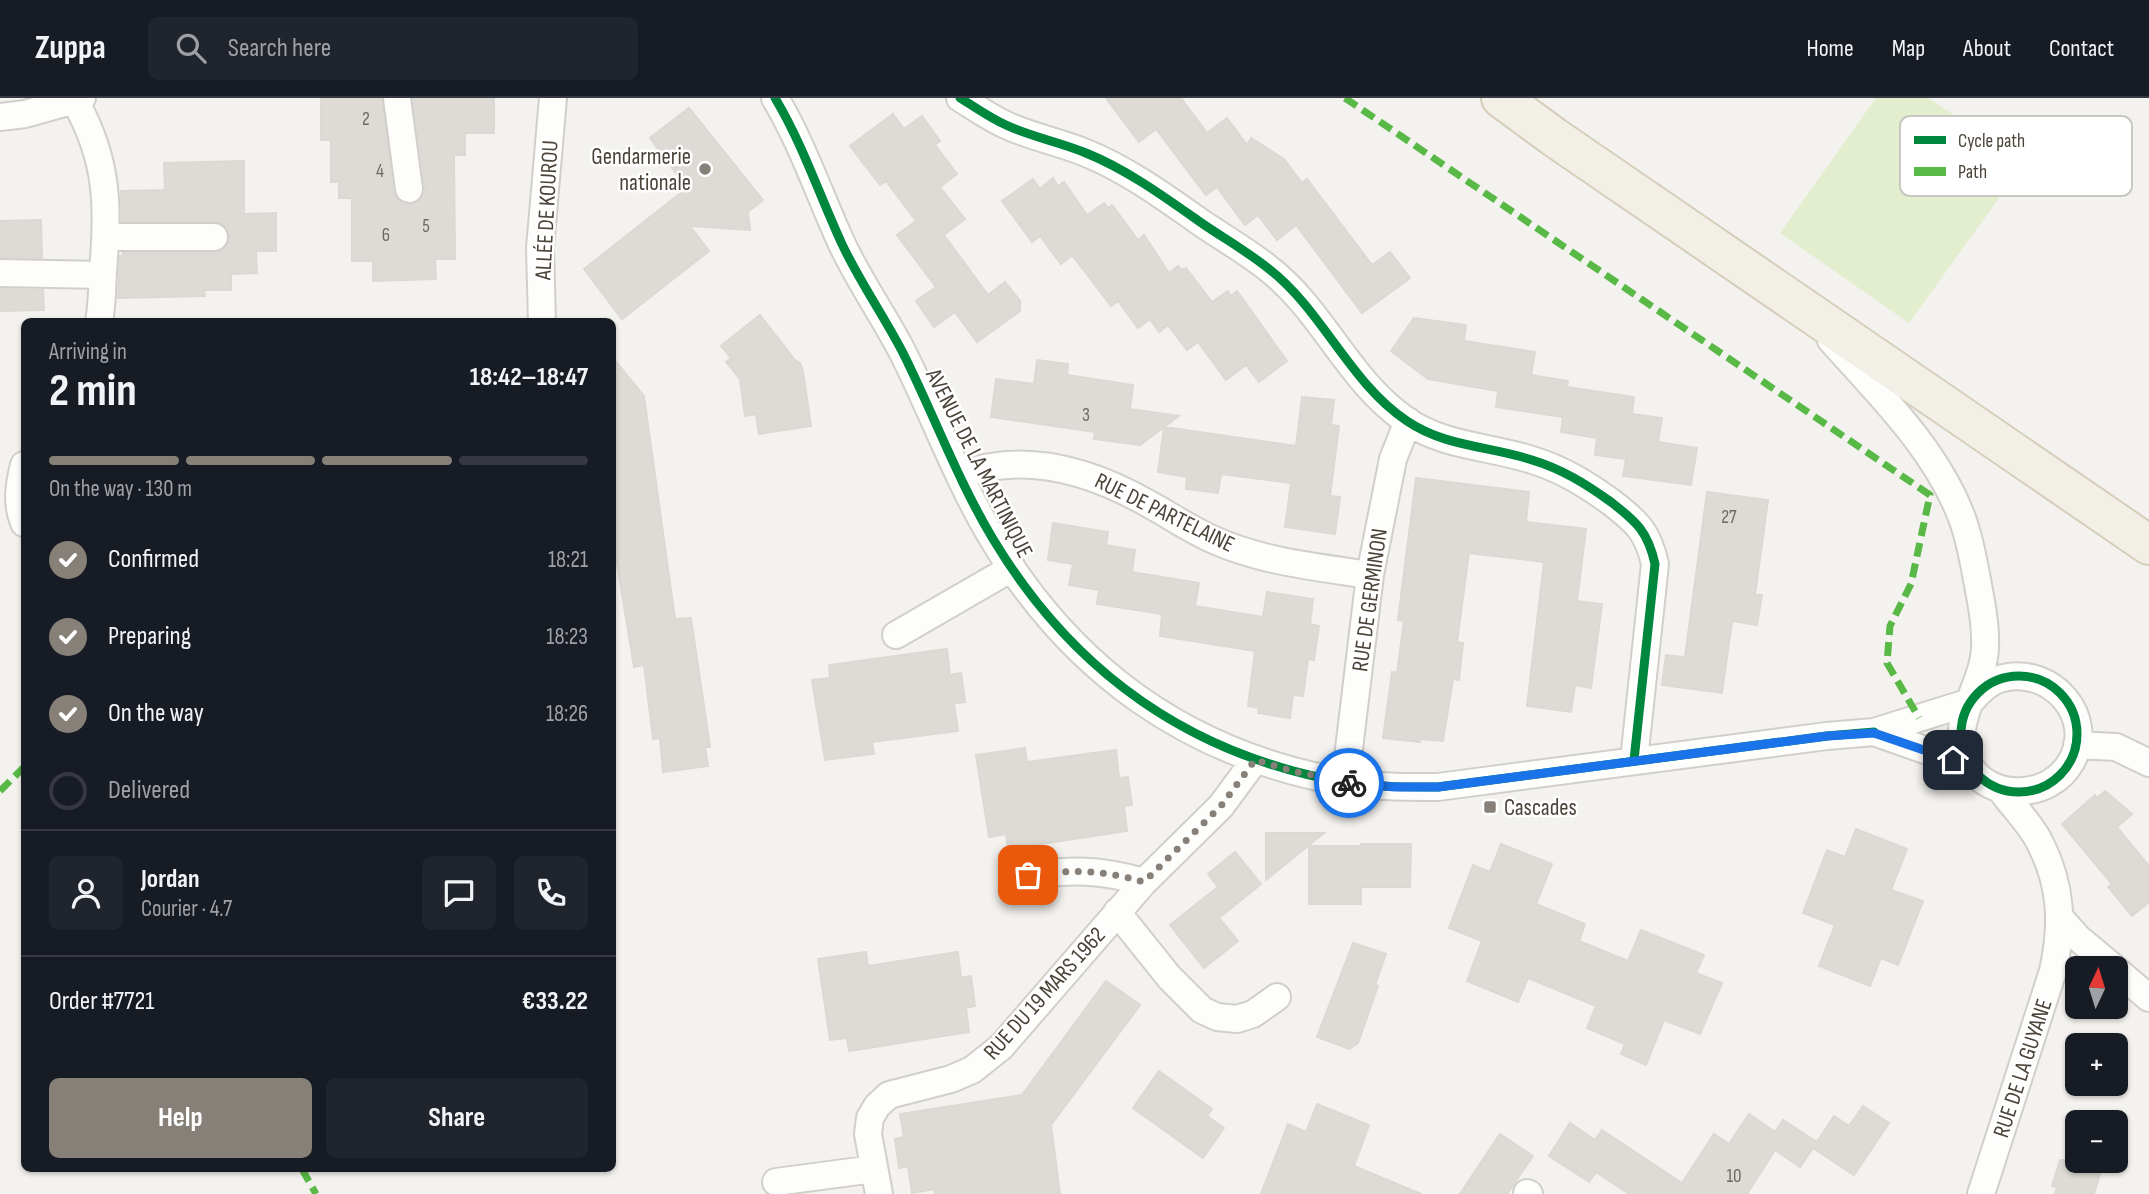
<!DOCTYPE html>
<meta charset="utf-8">
<style>
body{margin:0;font-family:"Sofia Sans Condensed",sans-serif;background:#20242c;color:#f1f3f6;height:100vh;display:flex;flex-direction:column;font-size:26px;white-space:nowrap}
*{box-sizing:border-box;margin:0}
p{font-size:23px;color:#9ea1a6}
.icon{flex:none;width:38px;height:38px;fill:none;stroke:currentColor;stroke-width:2;stroke-linecap:round;stroke-linejoin:round}
.map{position:relative;flex:1;overflow:hidden}
.details{position:absolute;left:21px;top:220px;width:595px;height:854px;display:flex;flex-direction:column;background:#171b24;border-radius:10px;box-shadow:0 2px 5px #0004}
.details>*{flex:none}
.needle{width:46px;rotate:4deg}
.fabs{position:absolute;left:2065px;top:858px;display:grid;gap:14px}
.fabs a{display:grid;place-items:center;width:63px;height:63px;border-radius:10px;background:#171b24;box-shadow:0 2px 5px #0004;font-size:35px}
.pin{position:absolute;display:grid;place-items:center;width:60px;height:60px;color:#fff;margin:-30px;border-radius:14px;box-shadow:0 4px 10px #0006}
.courier{position:absolute;display:grid;place-items:center;width:70px;height:70px;margin:-35px;border:5px solid #1a73e8;border-radius:50%;background:#fff;color:#222;box-shadow:0 2px 9px #0007}
.head em{font-style:normal;font-weight:700}
.head div{display:flex;flex-direction:column-reverse}
.head{display:flex;align-items:center;justify-content:space-between;height:119px;padding:0 28px}
h1{font-size:46px;font-weight:700;line-height:52px}
.bar{display:grid;grid-template-columns:repeat(4,1fr);gap:10px 7px;align-content:center;height:84px;padding:0 28px}
.bar i{height:9px;border-radius:5px;background:#363941}
.bar .selected{background:#868078}
.bar p{grid-column:span 4}
.line{display:flex;align-items:center;gap:18px;padding:0 28px;border-top:2px solid #363941}
.line div{flex:1}
.round{display:grid;place-items:center;flex:none;width:74px;height:74px;border-radius:10px;background:#20242c}
ol{padding:0 28px;list-style:none}
li{display:flex;align-items:center;gap:21px;height:77px}
li p{margin-inline-start:auto}
li .icon{padding:7px;border-radius:50%;background:#868078;color:#fff;stroke-width:4}
li:last-child{color:#9ea1a6}
li i{width:38px;height:38px;border:4px solid #363941;border-radius:50%}
.primary-button{display:flex;gap:14px;margin-top:auto;padding:14px 28px}
.primary-button a{flex:1;height:80px;border-radius:10px;background:#868078;color:#fff;font-size:28px;font-weight:700;line-height:80px;text-align:center}
.primary-button a+a{background:#20242c;color:#f1f3f6}
header{display:flex;align-items:center;gap:42px;box-sizing:border-box;height:98px;padding:0 35px;background:#171b24;border-bottom:2px solid #363941}
header strong{font-size:33px}
nav{display:flex;gap:38px;margin-inline-start:auto;font-size:24px}
.search{width:490px;height:63px;background:#20242c;display:flex;align-items:center;gap:18px;box-sizing:border-box;padding:0 24px;border-radius:10px;color:#9ea1a6;font-size:26px}
.map>svg:first-child{display:block}
.green{fill:#e2eece}
.building{fill:#dedbd6;stroke:#dcd9d4;stroke-width:2}
.lines{fill:none;stroke-linecap:round;stroke-linejoin:round}
.street-casing{stroke:#d2cfcb;stroke-width:30}
.primary-casing{stroke:#d6cdbb;stroke-width:42}
.street{stroke:#fdfdfc;stroke-width:26}
.primary{stroke:#f2efe6;stroke-width:38}
.quiet{stroke:#58b947;stroke-width:7;stroke-dasharray:14 7;stroke-linecap:butt}
.cycleway-casing{stroke:#fff;stroke-width:13}
.cycleway{stroke:#00873e;stroke-width:9}
.done{stroke:#868078;stroke-width:7;stroke-dasharray:0 12.6}
.route{stroke:#1a73e8;stroke-width:9}
.poi-dot{fill:#868078;stroke:#fff;stroke-width:2.5}
.labels{text-anchor:middle;stroke-width:5;stroke-linejoin:round;paint-order:stroke}
.number-label{font-size:19px;fill:#706a60}
.poi-label{font-size:23px;fill:#4b4338;stroke:#fff;text-anchor:end}
.street-label{font-size:23px;fill:#4b4338;stroke:#fff}
.key{fill:#fff;stroke:#c9c7c3;stroke-width:2}
.key-label{font-size:19px;fill:#4b4338}
</style>
<header>
<strong>Zuppa</strong>
<div class="search"><svg class="icon" aria-label="search" viewBox="0 0 24 24"><circle cx="10" cy="10" r="6"/><path d="M15 15l6 6"/></svg>Search here</div>
<nav><a>Home</a><a>Map</a><a>About</a><a>Contact</a></nav>
</header>
<div class="map">
<svg width="2149" height="1096" viewBox="0 0 2149 1096">
<rect width="100%" height="100%" fill="#f4f2ee"/>
<path class="green" d="M1876 0H1928L2025 64 1909 225 1780 135Z"/>
<path class="building" d="M321 0H382L393 93 397 101 404 106 410 107 419 103 424 96 425 90 413 0H494V35H465V57H454L455 161H435L436 181 373 183V163H352V100H339V84H331V42H321Z
M1106 0H1181L1207 35 1227 20 1247 47 1251 40 1284 61 1302 85 1307 81 1372 167 1390 154 1410 180 1362 215 1296 127 1277 142 1258 117 1245 127 1217 89 1206 97 1156 31 1139 44Z
M689 10 763 102 748 114 750 132 690 128 709 153 622 221 584 171 687 90 650 40Z
M893 16 904 31 922 18 940 43 935 47 957 76 940 89 965 121 944 137 988 197 1005 184 1020 203V213L977 244 955 214 934 229 916 203 936 189 897 137 916 123 886 83 880 87 850 48Z
M244 63V116L276 115V153H256L257 175 231 176V192H204L205 198 118 200 120 158H123V155H215L222 152 227 147 230 140 227 131 222 126 215 123H122L121 93 165 92 164 65Z
M1053 80 1058 88 1064 84 1087 117 1104 105 1108 110 1112 107 1138 142 1144 137 1169 175 1178 168 1182 172 1186 170 1212 204 1228 193 1231 198 1237 193 1287 263 1259 284 1246 267 1226 282 1198 244 1187 252 1168 227 1159 234 1150 221 1138 230 1118 203 1111 208 1072 157 1061 166 1040 138 1032 144 1002 103 1033 81 1040 91Z
M41 122 42 160 0 159V123Z
M0 191 43 192 44 212 0 213Z
M760 217 795 262 800 265 803 274 811 328 759 336 756 316 745 318 740 281 726 264 731 260 721 248Z
M1414 220 1466 227 1464 243 1535 254 1531 277 1568 283 1567 289 1634 299 1632 316 1662 320 1658 344 1697 350 1691 387 1623 378 1626 361 1595 357 1597 340 1561 334 1563 319 1496 309 1498 293 1428 281 1391 253Z
M612 259 644 298 675 521 691 520 710 649H705L708 668 663 674 660 640 653 641 644 567 634 569 612 435Z
M1037 262 1068 266 1067 277 1133 287 1130 311 1179 318 1140 347 1094 341 1095 334 991 319 996 281 1034 286Z
M1302 299 1334 302 1331 327 1339 328 1330 398 1340 399 1335 436 1285 429 1291 385 1221 376 1218 395 1186 391 1187 379 1158 374 1164 329 1296 348Z
M1416 380 1529 394 1526 424 1586 431 1577 503 1602 506 1591 590 1575 587 1571 614 1527 608 1544 464 1469 455 1457 544 1463 545 1459 582 1453 581 1443 643 1420 641V644L1383 640 1392 574 1397 575 1404 523 1398 522Z
M1707 394 1768 402 1755 497H1762L1757 527 1732 523 1722 595 1662 587 1666 557 1685 559Z
M1053 425 1108 434 1106 447 1135 452 1132 474 1199 485 1195 508 1263 519 1267 494 1313 501 1310 526 1319 528 1314 562 1308 561 1303 598 1293 597 1290 620 1258 615 1259 610 1248 608 1255 553 1160 538 1162 516 1097 506 1099 492 1069 487 1073 466 1048 462Z
M947 551 950 577 961 575 965 604 954 605 958 633 872 644 874 656 825 662 812 582 830 580 829 567Z
M1025 650 1027 664 1116 652 1119 680 1128 679 1132 707 1124 708 1127 733 1008 751 1006 736 989 739 976 657Z
M2105 693 2132 716 2117 729 2149 768V804L2132 818 2108 789 2112 786 2062 726 2095 697 2097 700Z
M1856 731 1907 751 1891 792 1923 803 1898 867 1881 860 1870 888 1819 868 1835 827 1803 815 1827 752 1845 759Z
M1266 735H1324L1266 782Z
M1361 746H1411L1410 789H1361V806H1309V748H1361Z
M1501 746 1552 766 1536 806 1585 826 1579 843 1628 863 1641 832 1704 857 1696 875 1722 885 1700 936 1664 922 1646 967 1621 956 1625 946 1587 930 1596 908 1528 880 1518 904 1467 883 1482 843 1449 830 1473 767 1490 774Z
M1235 754 1261 786 1219 820 1238 843 1204 870 1170 827 1218 789 1208 776Z
M1353 845 1386 856 1375 887 1378 888 1358 945 1349 951 1317 939Z
M866 854 868 868 958 854 961 880 971 878 975 908 966 910 969 934 849 953 847 940 830 942 818 861Z
M1106 883 1140 907 1051 1027 1060 1096H935V1091L912 1095 908 1068 899 1070 895 1041 904 1039 900 1016 1022 997Z
M1159 973 1212 1011 1207 1018 1224 1030 1203 1060 1133 1010Z
M1317 1006 1369 1027 1354 1068 1421 1096H1261L1288 1026 1306 1034Z
M1863 1008 1889 1025 1854 1077 1813 1050 1800 1069 1775 1052 1747 1096H1629L1596 1074 1589 1084 1549 1058 1570 1025 1595 1042 1602 1032 1682 1085 1714 1036 1729 1046 1749 1016 1775 1034 1783 1022 1817 1044 1834 1018 1849 1028Z
M1500 1036 1533 1058 1507 1096H1460Z
M2060 1062H2104L2094 1096H2055L2057 1089 2052 1088Z"/>
<g class="lines">
<defs>
<path id="street" d="M397 0 409 91
M775 0C802 45 819 96 841 144 859 183 884 218 903 255 934 317 958 383 993 441 1073 574 1190 657 1343 684 1374 689 1407 689 1438 689L1827 638 1874 634
M960 0C975 9 990 20 1006 27 1031 39 1060 44 1086 55 1128 72 1166 100 1203 126 1225 141 1248 154 1269 171 1323 213 1349 284 1407 323 1445 349 1490 348 1532 362 1562 371 1586 386 1611 404 1637 424 1648 434 1655 466L1634 662
M75 3C109 64 108 107 103 175 102 192 102 208 99 224
M0 19 25 16 82 0
M106 139H214
M0 175 103 177
M542 224 540 150 553 0
M1831 242C1879 296 1936 351 1962 420 1970 441 1974 465 1978 487 1982 508 1986 529 1985 550 1983 591 1946 627 1969 667 1991 704 2050 701 2071 664 2097 619 2051 568 2003 580 1989 583 1979 594 1970 604
M24 367C19 387 16 405 24 425
M961 377C1025 353 1091 373 1149 406 1171 418 1191 432 1214 442 1263 464 1318 469 1370 477
M896 537 1012 470
M1970 604 1874 634 1970 668
M2077 647 2116 649 2149 665
M1345 684 1370 477 1393 361 1408 323
M1028 777C1075 772 1098 771 1144 784
M1117 814 1169 879 1202 912 1217 919 1237 921 1253 916 1277 899
M2061 821 2078 840 2114 870
M2116 872 2149 900
M776 1084 874 1071
M1527 1095 1529 1096
M879 1096 868 1036 870 1020 877 1008 889 997 951 981 972 972 1001 949 1144 784 1221 708 1255 662
M1981 1096 2053 873C2063 827 2062 788 2040 745 2031 726 2013 709 2001 692"/>
<path id="primary" d="M1501 0 1554 39 2149 447"/>
</defs>
<use href="#street" class="street-casing"/>
<use href="#primary" class="primary-casing"/>
<use href="#street" class="street"/>
<use href="#primary" class="primary"/>
<path class="quiet" d="M1345 0 1930 397 1911 486 1890 528 1887 565 1919 620
M0 693 24 669
M302 1071 316 1096"/>
<defs>
<path id="cycleway" d="M775 0C802 45 819 96 841 144 859 183 884 218 903 255 934 317 958 383 993 441 1073 574 1190 657 1343 684 1374 689 1407 689 1438 689L1827 638 1874 634
M960 0C975 9 990 20 1006 27 1031 39 1060 44 1086 55 1128 72 1166 100 1203 126 1225 141 1248 154 1269 171 1323 213 1349 284 1407 323 1445 349 1490 348 1532 362 1562 371 1586 386 1611 404 1637 424 1648 434 1655 466L1634 662
M1961 636a58 58 0 1 1 116 0a58 58 0 1 1-116 0Z"/>
</defs>
<use href="#cycleway" class="cycleway-casing"/>
<use href="#cycleway" class="cycleway"/>
</g>
<g class="lines">
<path class="done" d="M1028 777C1075 772 1098 771 1144 784L1221 708 1255 662 1293 673 1349 685"/>
<path class="route" d="M1349 685 1395 689H1438L1827 638 1874 635 1953 662"/>
</g>
<g class="poi-dot">
<circle cx="705" cy="71" r="7"/>
<rect x="1483" y="702" width="14" height="14" rx="3.5"/>
</g>
<g class="labels">
<g class="number-label">
<text x="366" y="27">2</text>
<text x="380" y="79">4</text>
<text x="426" y="134">5</text>
<text x="386" y="143">6</text>
<text x="1086" y="323">3</text>
<text x="1729" y="425">27</text>
<text x="1734" y="1084">10</text>
</g>
<g class="poi-label">
<text x="691" y="66">Gendarmerie<tspan x="691" dy="26">nationale</tspan></text>
<text x="1504" y="717" text-anchor="start">Cascades</text>
</g>
<g class="street-label">
<text transform="translate(546 112) rotate(-87)" y="8">ALLÉE DE KOUROU</text>
<text transform="translate(980 365) rotate(63)" y="8">AVENUE DE LA MARTINIQUE</text>
<text transform="translate(1165 414) rotate(26)" y="8">RUE DE PARTELAINE</text>
<text transform="translate(1369 502) rotate(-82)" y="8">RUE DE GERMINON</text>
<text transform="translate(1044 895) rotate(-48)" y="8">RUE DU 19 MARS 1962</text>
<text transform="translate(2022 970) rotate(-72)" y="8">RUE DE LA GUYANE</text>
</g>
</g>
<rect x="1900" y="18" width="232" height="80" rx="10" class="key"/>
<rect x="1914" y="38" width="32" height="8" fill="#00873e"/>
<rect x="1914" y="69" width="32" height="9" fill="#58b947"/>
<g class="key-label">
<text x="1958" y="49">Cycle path</text>
<text x="1958" y="80">Path</text>
</g>
</svg>
<div class="fabs">
<a><svg class="needle" viewBox="-14 -14 28 28"><path d="M0-13l5 13h-10z" fill="#e53935"/><path d="M0 13l5-13h-10z" fill="#9ea1a6"/></svg></a>
<a>+</a>
<a>−</a>
</div>
<div class="pin" style="left:1028px;top:777px;background:#ea580c"><svg class="icon" aria-label="bag" viewBox="0 0 24 24"><path d="M5 8h14l-1 12H6zM9 8a3 3 0 0 1 6 0"/></svg></div>
<div class="pin" style="left:1953px;top:662px;background:#1f2937"><svg class="icon" aria-label="home" viewBox="0 0 24 24"><path d="M3 11l9-7 9 7M6 9v11h12V9"/></svg></div>
<div class="courier" style="left:1349px;top:685px"><svg class="icon" aria-label="bike" viewBox="0 0 24 24"><circle cx="6" cy="16" r="4"/><circle cx="18" cy="16" r="4"/><path d="M6 16l4-8h5l3 8M10 8l3 8H6M13 5h3"/></svg></div>
<section class="details">
<div class="head"><div><h1>2 min</h1><p>Arriving in</p></div><em>18:42–18:47</em></div>
<div class="bar"><i class="selected"></i><i class="selected"></i><i class="selected"></i><i></i><p>On the way · 130 m</p></div>
<ol>
<li><svg class="icon" aria-label="check" viewBox="0 0 24 24"><path d="M5 12l5 5 9-10"/></svg>Confirmed<p>18:21</p></li>
<li><svg class="icon" aria-label="check" viewBox="0 0 24 24"><path d="M5 12l5 5 9-10"/></svg>Preparing<p>18:23</p></li>
<li><svg class="icon" aria-label="check" viewBox="0 0 24 24"><path d="M5 12l5 5 9-10"/></svg>On the way<p>18:26</p></li>
<li><i></i>Delivered</li>
</ol>
<div class="line" style="height:126px"><a class="round"><svg class="icon" aria-label="person" viewBox="0 0 24 24"><circle cx="12" cy="8" r="4"/><path d="M4 21q1-7 8-7t8 7"/></svg></a><div><b>Jordan</b><p>Courier · 4.7</p></div><a class="round"><svg class="icon" aria-label="chat" viewBox="0 0 24 24"><path d="M4 5h16v11H9l-5 4z"/></svg></a><a class="round"><svg class="icon" aria-label="phone" viewBox="0 0 24 24"><path d="M5 4h4l2 5-3 2q2 4 5 5l2-3 5 2v4C11 20 4 13 5 4z"/></svg></a></div>
<div class="line" style="height:91px"><div>Order #7721</div><b>€33.22</b></div>
<div class="primary-button"><a>Help</a><a>Share</a></div>
</section>
</div>
